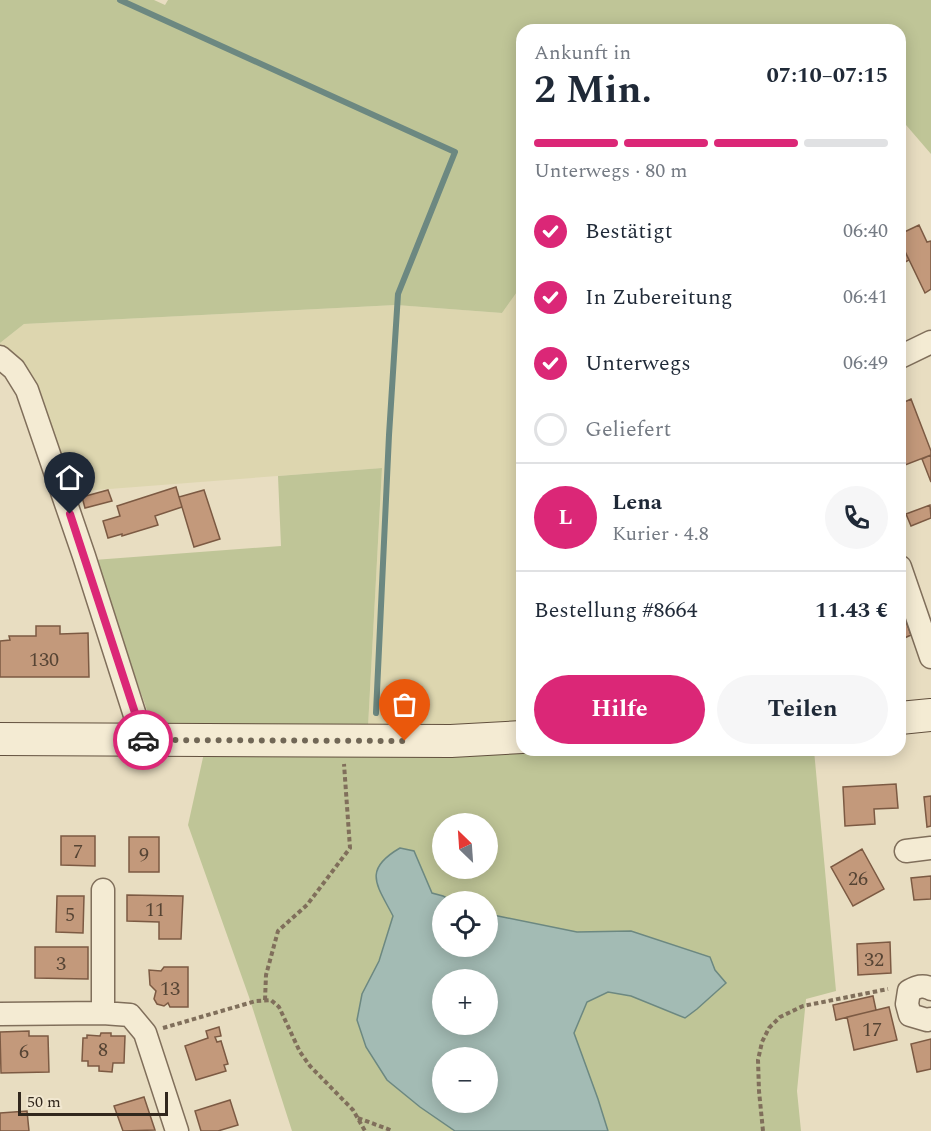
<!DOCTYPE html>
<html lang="de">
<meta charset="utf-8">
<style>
body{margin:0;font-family:Spectral,serif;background:#f6f6f7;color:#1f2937;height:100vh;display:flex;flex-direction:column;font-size:22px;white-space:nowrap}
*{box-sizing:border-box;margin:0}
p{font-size:20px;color:#747a83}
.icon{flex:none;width:33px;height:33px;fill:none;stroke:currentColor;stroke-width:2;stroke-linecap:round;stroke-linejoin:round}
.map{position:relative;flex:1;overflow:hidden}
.drawer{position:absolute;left:516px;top:24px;width:390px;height:732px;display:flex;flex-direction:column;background:#fff;border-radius:18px;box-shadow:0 3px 15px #0003}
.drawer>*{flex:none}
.needle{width:39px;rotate:335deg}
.fabs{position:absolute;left:432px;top:813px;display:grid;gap:12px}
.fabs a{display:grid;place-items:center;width:66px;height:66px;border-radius:50%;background:#fff;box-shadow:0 3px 15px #0003;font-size:30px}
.scale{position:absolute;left:18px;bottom:15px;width:150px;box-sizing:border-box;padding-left:6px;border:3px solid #31271d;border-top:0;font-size:16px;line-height:21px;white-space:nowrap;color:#31271d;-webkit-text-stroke:4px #f1e7d0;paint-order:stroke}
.pin{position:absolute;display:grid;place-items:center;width:51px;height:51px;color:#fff;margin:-62px -26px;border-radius:50% 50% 50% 0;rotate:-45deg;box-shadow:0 0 6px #0007}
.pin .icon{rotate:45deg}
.courier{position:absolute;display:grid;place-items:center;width:60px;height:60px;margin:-30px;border:4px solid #db2777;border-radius:50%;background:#fff;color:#222;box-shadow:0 2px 8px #0007}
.headline em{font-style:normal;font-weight:700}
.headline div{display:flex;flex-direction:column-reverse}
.headline{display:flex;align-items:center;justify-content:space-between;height:102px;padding:0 18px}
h1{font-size:39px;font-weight:700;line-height:45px}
.bar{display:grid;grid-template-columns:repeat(4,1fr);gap:9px 6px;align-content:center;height:72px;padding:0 18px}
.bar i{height:8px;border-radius:4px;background:#e0e1e3}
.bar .current{background:#db2777}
.bar p{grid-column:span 4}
.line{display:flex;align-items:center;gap:15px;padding:0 18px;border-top:2px solid #e0e1e3}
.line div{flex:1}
.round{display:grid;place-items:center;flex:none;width:63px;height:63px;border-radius:32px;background:#f6f6f7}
ol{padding:0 18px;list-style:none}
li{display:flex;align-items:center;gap:18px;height:66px}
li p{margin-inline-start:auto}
li .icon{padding:6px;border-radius:50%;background:#db2777;color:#fff;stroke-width:4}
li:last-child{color:#747a83}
li i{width:33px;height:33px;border:3px solid #e0e1e3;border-radius:50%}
.primary-button{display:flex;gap:12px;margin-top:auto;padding:12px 18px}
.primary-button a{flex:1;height:69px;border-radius:36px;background:#db2777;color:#fff;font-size:24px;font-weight:700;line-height:69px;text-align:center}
.primary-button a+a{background:#f6f6f7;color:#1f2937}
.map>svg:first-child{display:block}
.farmland{fill:#ddd6af}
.green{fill:#bfc597;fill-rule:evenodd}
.water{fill:#a3bbb4;stroke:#6c8881;stroke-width:1.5;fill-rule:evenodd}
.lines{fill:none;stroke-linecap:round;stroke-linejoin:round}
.stream{stroke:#6c8881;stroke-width:6}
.building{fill:#c3997b;stroke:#7c5a43;stroke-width:1.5}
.street-casing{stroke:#806f5b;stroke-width:25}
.secondary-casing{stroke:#62503e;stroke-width:34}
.path{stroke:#806f5b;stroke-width:4;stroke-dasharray:4.5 3;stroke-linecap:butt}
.street{stroke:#f4ebd3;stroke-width:22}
.secondary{stroke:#f4ebd3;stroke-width:32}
.done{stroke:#716756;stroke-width:6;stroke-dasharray:0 10.8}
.route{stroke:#db2777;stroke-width:8}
.labels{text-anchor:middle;stroke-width:4.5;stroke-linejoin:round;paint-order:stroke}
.number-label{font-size:20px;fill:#564434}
</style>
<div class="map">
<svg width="931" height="1131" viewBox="0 0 931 1131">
<rect width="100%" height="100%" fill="#e8ddc1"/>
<path class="farmland" d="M522 285V724L368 727 382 468 70 492 19 360 0 346V343L24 324 396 305 502 313Z"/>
<path class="green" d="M0 0H154L165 5 168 0H931V154L900 118V30H522V285L502 313 396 305 24 324 0 343Z
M382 468 368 727H153L94 560 281 546 278 476Z
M635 750H814L836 991 806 999 797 1091 801 1131H292L249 997 188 825 204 753ZM442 824H488V868H442ZM442 902H488V946H442ZM442 980H488V1024H442ZM442 1058H488V1102H442Z"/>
<path class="water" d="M400 848 414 851 432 893 443 896 453 901 442 902V946H488V914L577 932 631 931 710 957 715 970 726 983 697 1009 685 1018 631 996 608 992 587 1002 574 1033 598 1099 608 1131H455L420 1107 387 1080 366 1047 357 1020 362 994 379 961 393 916C377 885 362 870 400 848ZM442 980H488V1024H442ZM442 1058H488V1102H442Z"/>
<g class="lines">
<path class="stream" d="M120 0 455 152 398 294 389 435 376 713"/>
</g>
<path class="building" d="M919 225 927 242 931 241V289L925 293 900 241V234Z
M900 241 909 260 900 265Z
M911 399 931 451V455L900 467V404Z
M931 455V482L922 459Z
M176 487 182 507 155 516 158 525 122 536V534L108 538 103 521 120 516 117 506Z
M108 490 112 501 85 508 82 497Z
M204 490 220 539 194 547 179 497Z
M930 505 931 518 911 526 906 514Z
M900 605 911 635 900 640Z
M36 626H60V634L88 633 89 677H0V641L10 640 9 636H36Z
M896 784 898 808 874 809 875 824 845 826 843 787Z
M931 796V826L927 827 924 797Z
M61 836H95V866L61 865Z
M129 837H159V872H129Z
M862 849 884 889 853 906 831 867Z
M931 876V899L914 900 911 878Z
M127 895 183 896 181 939H159V922L127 921Z
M57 896H84L83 933 56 932Z
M890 942 891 973 858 975 857 944Z
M35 947H88V979L35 978Z
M164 967H188V1007H170L168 1003 164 1006 157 1004 154 999 156 991 150 985 149 970 161 971Z
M873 996 876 1010 836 1020 833 1005Z
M889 1007 897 1040 854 1050 847 1017Z
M219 1027 221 1036 215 1037 217 1042 221 1041 228 1064 224 1065 226 1071 196 1080 185 1046 208 1038 206 1031Z
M29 1031V1036H48L49 1072 1 1073 0 1032Z
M101 1033H111V1036H125L124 1063H113L112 1072 99 1071V1066H88V1061H82L83 1038H87V1035L100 1036Z
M931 1039V1069L917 1072 911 1044Z
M144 1097 155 1130 123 1131 114 1106Z
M230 1100 238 1125 218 1131H201L195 1111Z
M27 1111 29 1131H0V1113Z"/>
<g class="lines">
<defs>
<path id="street" d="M0 357 14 369 27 390 84 556 139 728 141 740
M900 357 931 342
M900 567 931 657
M906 851 931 848
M103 890V1013
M931 989C923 984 917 987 909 991L907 1004 910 1015 927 1020 931 1019
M0 1014 103 1013 130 1015 145 1033 177 1131"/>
<path id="secondary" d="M900 718 931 715
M0 739 451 741 522 737"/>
</defs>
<use href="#street" class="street-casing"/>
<use href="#secondary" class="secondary-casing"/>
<path class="path" d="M265 1000 266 975 278 931 307 905 350 848 344 764
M163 1028 256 1001 271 1000 279 1007 300 1052 310 1066 353 1110 365 1131
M358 1118 393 1131
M763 1131 759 1091 758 1060 762 1042 769 1028 780 1017 803 1006 888 989"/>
<use href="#street" class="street"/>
<use href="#secondary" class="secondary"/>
</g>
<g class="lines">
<path class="done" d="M143 740 405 741"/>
<path class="route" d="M70 514 140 728 141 740H143"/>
</g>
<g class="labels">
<g class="number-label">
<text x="44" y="666">130</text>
<text x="78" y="858">7</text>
<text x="144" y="861">9</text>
<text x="858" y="885">26</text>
<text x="155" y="916">11</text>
<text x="70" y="921">5</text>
<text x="874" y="966">32</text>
<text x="61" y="970">3</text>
<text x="170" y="995">13</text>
<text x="872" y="1036">17</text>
<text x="103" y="1056">8</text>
<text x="24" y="1058">6</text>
</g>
</g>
</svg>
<div class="fabs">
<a><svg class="needle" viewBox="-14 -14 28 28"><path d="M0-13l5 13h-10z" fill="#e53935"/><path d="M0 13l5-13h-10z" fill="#747a83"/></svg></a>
<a><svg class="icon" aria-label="locate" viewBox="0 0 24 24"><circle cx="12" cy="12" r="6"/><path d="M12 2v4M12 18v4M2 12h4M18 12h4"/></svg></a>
<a>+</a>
<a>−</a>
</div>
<div class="scale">50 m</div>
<div class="pin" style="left:405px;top:741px;background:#ea580c"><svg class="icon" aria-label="bag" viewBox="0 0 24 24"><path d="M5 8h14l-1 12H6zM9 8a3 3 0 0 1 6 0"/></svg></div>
<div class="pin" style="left:70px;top:514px;background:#1f2937"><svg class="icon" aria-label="home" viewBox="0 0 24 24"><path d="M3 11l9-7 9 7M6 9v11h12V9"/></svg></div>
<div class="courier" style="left:143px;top:740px"><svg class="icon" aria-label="car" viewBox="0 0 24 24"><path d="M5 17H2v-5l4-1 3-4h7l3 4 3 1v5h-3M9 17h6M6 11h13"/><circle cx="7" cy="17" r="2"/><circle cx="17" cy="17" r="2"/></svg></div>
<section class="drawer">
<div class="headline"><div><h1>2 Min.</h1><p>Ankunft in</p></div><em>07:10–07:15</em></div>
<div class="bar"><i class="current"></i><i class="current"></i><i class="current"></i><i></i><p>Unterwegs · 80 m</p></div>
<ol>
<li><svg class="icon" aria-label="check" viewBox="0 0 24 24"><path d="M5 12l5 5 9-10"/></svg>Bestätigt<p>06:40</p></li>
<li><svg class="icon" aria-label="check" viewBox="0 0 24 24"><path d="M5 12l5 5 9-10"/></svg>In Zubereitung<p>06:41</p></li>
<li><svg class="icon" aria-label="check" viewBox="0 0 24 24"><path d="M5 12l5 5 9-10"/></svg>Unterwegs<p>06:49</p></li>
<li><i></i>Geliefert</li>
</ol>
<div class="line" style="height:108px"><b class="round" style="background:#db2777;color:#fff">L</b><div><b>Lena</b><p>Kurier · 4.8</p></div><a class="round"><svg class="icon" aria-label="phone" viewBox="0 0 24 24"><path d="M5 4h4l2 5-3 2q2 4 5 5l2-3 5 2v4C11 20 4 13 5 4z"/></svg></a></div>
<div class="line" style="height:78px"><div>Bestellung #8664</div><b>11.43 €</b></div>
<div class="primary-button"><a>Hilfe</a><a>Teilen</a></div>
</section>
</div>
